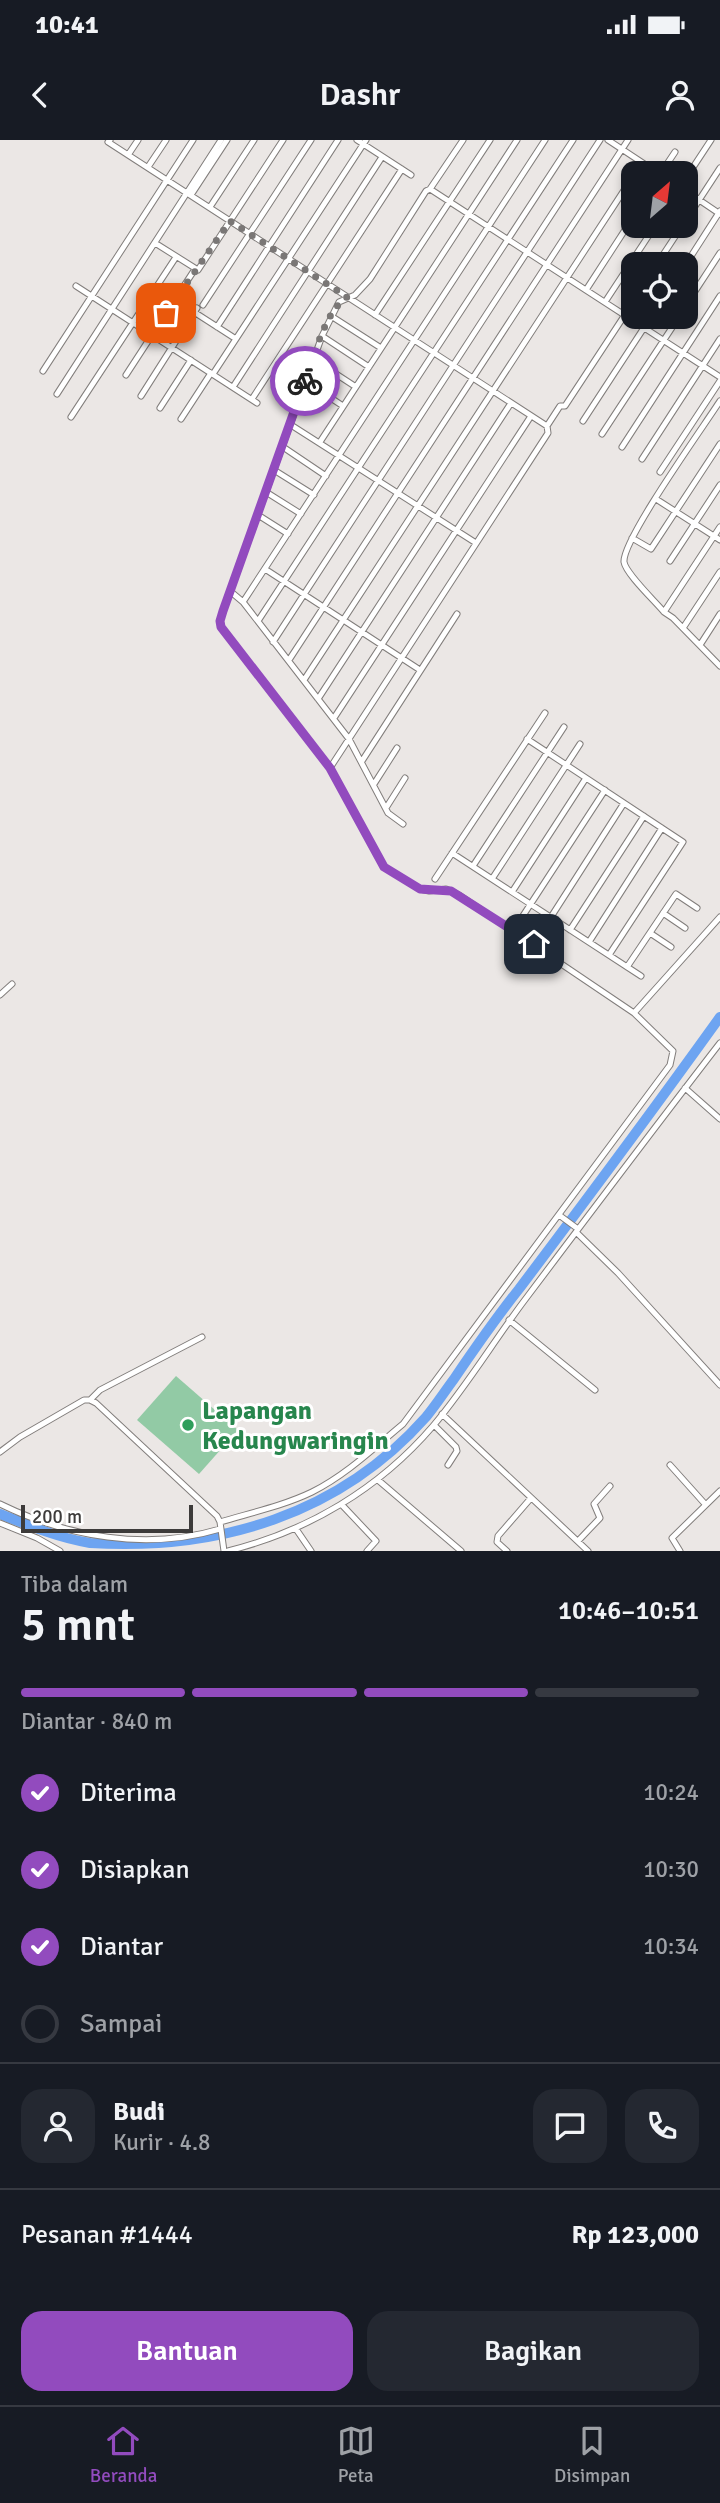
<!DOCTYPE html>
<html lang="id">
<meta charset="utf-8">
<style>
body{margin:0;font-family:Signika,sans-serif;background:#242831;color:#f1f3f6;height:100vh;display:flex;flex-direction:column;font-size:26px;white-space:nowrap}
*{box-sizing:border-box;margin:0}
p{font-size:23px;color:#9ea1a6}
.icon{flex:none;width:38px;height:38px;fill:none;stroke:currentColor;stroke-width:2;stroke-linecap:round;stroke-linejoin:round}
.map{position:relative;height:1411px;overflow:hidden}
.panel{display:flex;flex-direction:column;background:#171b24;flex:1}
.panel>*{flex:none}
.needle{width:46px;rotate:28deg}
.buttons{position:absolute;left:621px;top:21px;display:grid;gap:14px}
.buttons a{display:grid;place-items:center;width:77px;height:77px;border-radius:14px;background:#171b24;box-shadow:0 4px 10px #0003;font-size:35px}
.scale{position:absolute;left:21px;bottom:18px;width:172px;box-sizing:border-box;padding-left:7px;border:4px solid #3d3b3a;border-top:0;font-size:19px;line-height:24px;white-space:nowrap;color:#3d3b3a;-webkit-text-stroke:5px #fff;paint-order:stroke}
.pin{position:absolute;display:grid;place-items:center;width:60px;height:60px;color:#fff;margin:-30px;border-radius:14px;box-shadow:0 4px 10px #0006}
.courier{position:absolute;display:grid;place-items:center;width:70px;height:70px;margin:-35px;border:5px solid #924bbe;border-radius:50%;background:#fff;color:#222;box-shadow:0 2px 9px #0007}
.head em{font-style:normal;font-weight:600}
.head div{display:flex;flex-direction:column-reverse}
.head{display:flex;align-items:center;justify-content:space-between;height:119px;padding:0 21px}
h1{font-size:46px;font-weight:600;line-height:52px}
.bar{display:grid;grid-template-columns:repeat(4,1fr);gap:10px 7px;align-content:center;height:84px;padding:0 21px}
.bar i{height:9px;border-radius:5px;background:#363941}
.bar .selected{background:#924bbe}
.bar p{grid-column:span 4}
.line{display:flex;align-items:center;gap:18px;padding:0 21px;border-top:2px solid #363941}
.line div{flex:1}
.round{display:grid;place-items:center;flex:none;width:74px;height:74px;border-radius:21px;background:#242831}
ol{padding:0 21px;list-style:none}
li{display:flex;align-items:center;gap:21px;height:77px}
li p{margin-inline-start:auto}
li .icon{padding:7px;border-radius:50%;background:#924bbe;color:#fff;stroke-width:4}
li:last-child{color:#9ea1a6}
li i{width:38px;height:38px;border:4px solid #363941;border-radius:50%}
.primary-button{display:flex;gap:14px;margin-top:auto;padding:14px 21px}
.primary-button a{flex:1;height:80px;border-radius:21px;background:#924bbe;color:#fff;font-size:28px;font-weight:600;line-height:80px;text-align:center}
.primary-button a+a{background:#242831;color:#f1f3f6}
.status{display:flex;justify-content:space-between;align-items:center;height:49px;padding:0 35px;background:#171b24;direction:ltr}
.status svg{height:19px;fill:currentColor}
header{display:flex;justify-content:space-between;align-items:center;height:91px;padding:0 21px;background:#171b24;font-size:32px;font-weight:600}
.tabs{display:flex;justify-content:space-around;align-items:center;height:98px;border-top:2px solid #363941;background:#171b24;font-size:19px;color:#9ea1a6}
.tabs a{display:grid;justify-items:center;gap:4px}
.tabs .selected{color:#924bbe}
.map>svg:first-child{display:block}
.green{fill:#92caa5}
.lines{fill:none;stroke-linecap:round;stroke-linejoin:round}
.river{stroke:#6da4f1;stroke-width:10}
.minor-casing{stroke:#827e7c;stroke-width:7}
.minor{stroke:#fff;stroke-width:5}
.done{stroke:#7a7776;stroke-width:7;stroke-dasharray:0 12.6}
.route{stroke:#924bbe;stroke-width:9}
.leisure-dot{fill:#2e9e5b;stroke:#fff;stroke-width:2.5}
.labels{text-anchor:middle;stroke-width:6;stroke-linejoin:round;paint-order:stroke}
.leisure-label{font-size:26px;font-weight:bold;fill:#27864d;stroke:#fff;text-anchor:start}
</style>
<div class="status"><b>10:41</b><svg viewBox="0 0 49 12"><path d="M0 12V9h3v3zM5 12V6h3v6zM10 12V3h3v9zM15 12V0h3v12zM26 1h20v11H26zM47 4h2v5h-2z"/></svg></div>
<header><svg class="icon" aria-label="back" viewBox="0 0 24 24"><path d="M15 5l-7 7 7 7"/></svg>Dashr<svg class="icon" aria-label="person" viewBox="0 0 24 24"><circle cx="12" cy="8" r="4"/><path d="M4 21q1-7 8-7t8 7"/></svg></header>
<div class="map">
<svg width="720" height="1411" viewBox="0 0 720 1411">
<rect width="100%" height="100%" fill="#ebe7e5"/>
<path class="green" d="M176 1236 238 1290 199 1334 137 1280Z"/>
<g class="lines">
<path class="river" d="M0 1374C30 1386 59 1398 90 1403 220 1411 340 1374 426 1277 436 1265 445 1251 454 1239 475 1208 496 1178 519 1149 587 1059 654 969 720 877"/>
<defs>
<path id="minor" d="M110 0 108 2 547 286
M357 0 411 35
M608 0 658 33
M128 15 138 0
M148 27 166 0
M661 33 675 12
M686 38 711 0
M430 49 463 0
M686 51 720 74
M191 55 227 0
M210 67 254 0
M686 80 720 28
M155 103 198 130 283 0
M657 124 682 86
M686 124 720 71
M76 146 257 263
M586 150 634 76
M605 162 655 86
M203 165 311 0
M686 165 720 113
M194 172 236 199
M375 175 490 0
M331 176 381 208
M217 187 338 0
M322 196 369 227
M313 219 356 247
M43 231 193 0
M213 234 366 0
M126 235 195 129
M305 241 343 266
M233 247 382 17
M57 254 221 0
M141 256 197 168
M252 259 402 29
M160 268 191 220
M71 277 176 117
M181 279 211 233
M583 281 651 177
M291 285 476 403
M602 294 679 177
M320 302 517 0
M283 307 326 336
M622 307 720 156
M642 319 720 199
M274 330 314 355
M660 332 720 241
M266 352 301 374
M656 359 720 400
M258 375 288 394
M720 387 664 472 673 478 720 526
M632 398 651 409 720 304
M670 421 720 345
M265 429 420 530
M230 451 243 462 349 599 388 673 403 684
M243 462 545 0
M664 472C655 461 626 434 624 422 622 400 704 286 720 261
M258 481 573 0
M683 488 720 432
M273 502 600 0
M700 505 720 474
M289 520 628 0
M304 540 634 35
M318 559 511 263
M334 578 531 276
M527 599 683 702 609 815
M362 621 457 474
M330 628 548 293 547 286 560 266H565L634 161
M374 644 397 608
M386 668 405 638
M452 713 641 836
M473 726 564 587
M435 739 545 573
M492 739 580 604
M512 752 586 638
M663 773 685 788
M551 777 624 663
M570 790 644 676
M513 791 605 650
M650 793 671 807
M589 802 662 688
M627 827 676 754 697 768
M0 855 12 844
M634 873 720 777
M685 948 720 979
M559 1075 578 1089
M576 1092 618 1133 720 1245
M509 1180 595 1250
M90 1260 96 1263 217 1376 220 1382 224 1411
M442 1274 588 1411
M434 1285 456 1307 457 1311 448 1325
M0 1312 20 1297 84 1260H90L100 1250 202 1197
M670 1325 705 1364
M378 1340 461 1411
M0 1364C67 1397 147 1411 220 1389
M342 1365 376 1401 367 1411
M220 1382C250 1373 283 1366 312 1352 346 1335 374 1308 403 1284L670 925 673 911 634 873 459 755 446 749 429 751 420 749 384 727 330 628 221 487 220 481 223 471 322 196 339 162 355 155 370 139 426 51 430 49 720 237
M0 1383 37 1398 60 1411
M296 1389 311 1411
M578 1401 600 1378 594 1364 610 1346
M228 1411C308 1391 379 1349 433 1286 467 1246 495 1199 527 1157 591 1072 655 987 720 903
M507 1411 497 1402 498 1396 531 1358
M680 1411 672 1398 720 1351"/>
</defs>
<use href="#minor" class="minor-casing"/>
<use href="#minor" class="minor"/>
</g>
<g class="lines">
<path class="done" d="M166 173 230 81 347 157C325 171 314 217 305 241"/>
<path class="route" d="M305 241 223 471 220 481 221 487 330 628 384 727 420 749 451 751 534 804"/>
</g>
<circle class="leisure-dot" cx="188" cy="1285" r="7"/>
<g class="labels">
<g class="leisure-label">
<text x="202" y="1279">Lapangan<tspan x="202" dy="30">Kedungwaringin</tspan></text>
</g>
</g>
</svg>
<div class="buttons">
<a><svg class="needle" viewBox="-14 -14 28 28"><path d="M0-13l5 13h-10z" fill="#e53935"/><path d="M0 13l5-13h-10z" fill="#9ea1a6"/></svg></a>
<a><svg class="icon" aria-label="locate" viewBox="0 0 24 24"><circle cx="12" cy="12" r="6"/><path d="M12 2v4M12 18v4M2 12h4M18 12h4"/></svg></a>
</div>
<div class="scale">200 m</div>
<div class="pin" style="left:166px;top:173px;background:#ea580c"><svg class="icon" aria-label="bag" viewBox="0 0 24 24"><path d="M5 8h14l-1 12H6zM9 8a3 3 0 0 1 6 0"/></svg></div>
<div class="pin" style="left:534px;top:804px;background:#1f2937"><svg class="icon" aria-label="home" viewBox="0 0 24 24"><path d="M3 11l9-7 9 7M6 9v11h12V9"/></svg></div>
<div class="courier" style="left:305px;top:241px"><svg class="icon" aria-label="bike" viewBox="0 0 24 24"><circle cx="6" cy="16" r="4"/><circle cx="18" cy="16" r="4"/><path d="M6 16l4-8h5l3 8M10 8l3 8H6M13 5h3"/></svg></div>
</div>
<section class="panel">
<div class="head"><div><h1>5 mnt</h1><p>Tiba dalam</p></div><em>10:46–10:51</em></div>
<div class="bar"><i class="selected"></i><i class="selected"></i><i class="selected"></i><i></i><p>Diantar · 840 m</p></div>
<ol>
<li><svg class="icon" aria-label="check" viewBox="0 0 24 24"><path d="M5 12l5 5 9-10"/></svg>Diterima<p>10:24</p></li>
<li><svg class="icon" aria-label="check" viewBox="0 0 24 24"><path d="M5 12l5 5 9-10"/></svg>Disiapkan<p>10:30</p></li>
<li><svg class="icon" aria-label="check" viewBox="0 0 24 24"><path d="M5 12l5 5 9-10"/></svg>Diantar<p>10:34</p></li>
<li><i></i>Sampai</li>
</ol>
<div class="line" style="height:126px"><a class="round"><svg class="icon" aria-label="person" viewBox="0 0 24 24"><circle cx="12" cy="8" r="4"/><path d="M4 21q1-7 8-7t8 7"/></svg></a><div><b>Budi</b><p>Kurir · 4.8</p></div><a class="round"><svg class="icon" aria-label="chat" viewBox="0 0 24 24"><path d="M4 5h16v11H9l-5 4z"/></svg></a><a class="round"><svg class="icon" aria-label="phone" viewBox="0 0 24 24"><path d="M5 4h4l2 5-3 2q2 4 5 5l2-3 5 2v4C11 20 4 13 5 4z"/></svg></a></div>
<div class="line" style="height:91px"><div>Pesanan #1444</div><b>Rp 123,000</b></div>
<div class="primary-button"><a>Bantuan</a><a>Bagikan</a></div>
</section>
<nav class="tabs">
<a class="selected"><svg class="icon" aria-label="home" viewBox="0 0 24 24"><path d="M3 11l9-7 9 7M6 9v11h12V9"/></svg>Beranda</a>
<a><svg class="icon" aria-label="map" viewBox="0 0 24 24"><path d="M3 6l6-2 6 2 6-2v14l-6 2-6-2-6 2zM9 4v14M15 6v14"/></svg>Peta</a>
<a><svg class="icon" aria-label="saved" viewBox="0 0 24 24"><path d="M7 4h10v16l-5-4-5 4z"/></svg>Disimpan</a>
</nav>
